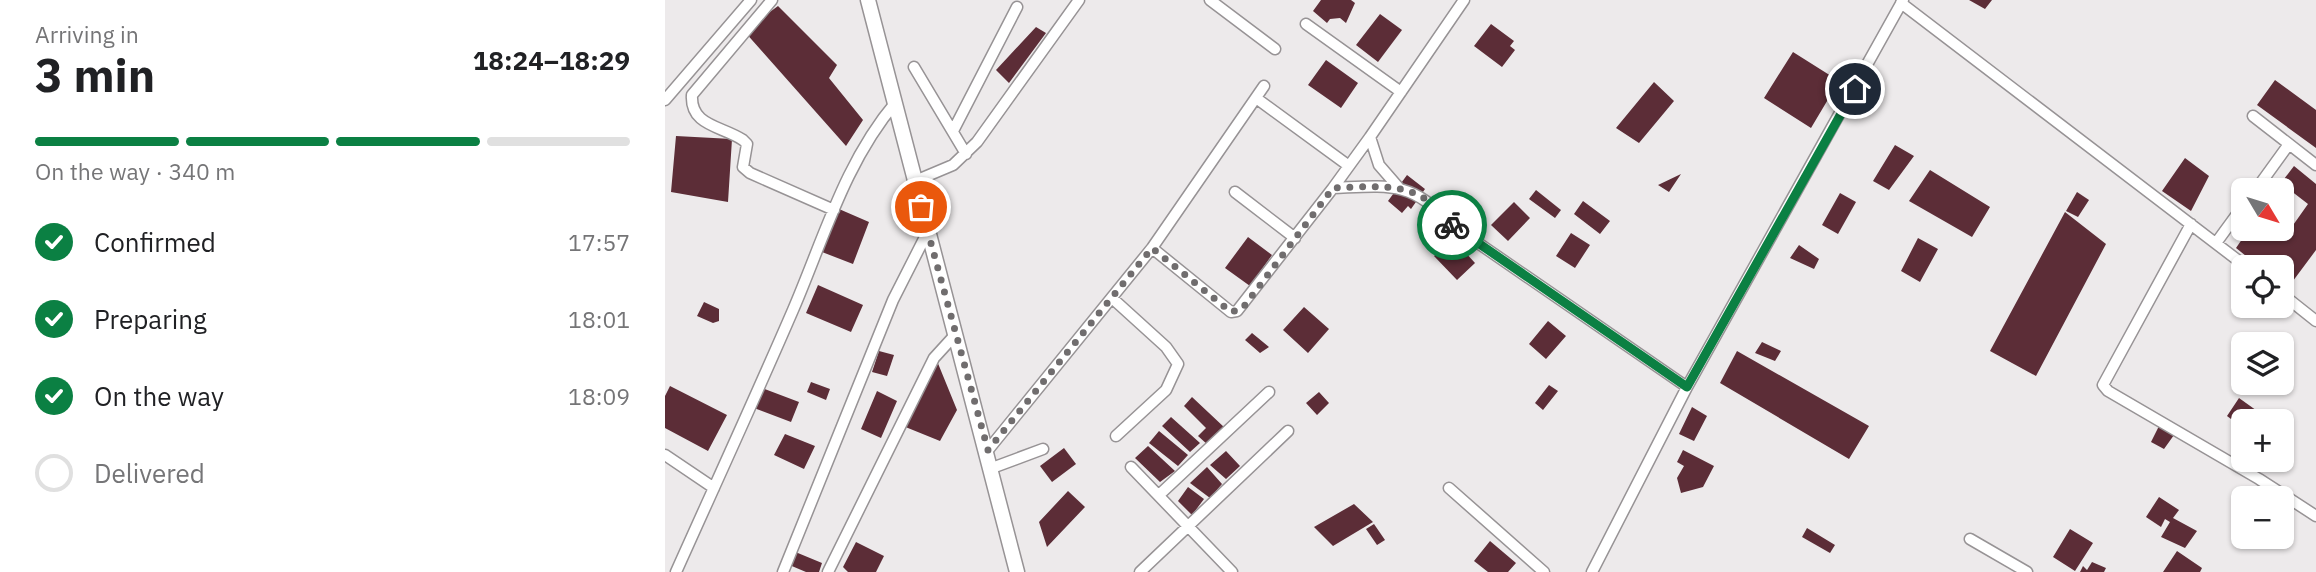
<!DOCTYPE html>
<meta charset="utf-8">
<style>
body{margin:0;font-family:"IBM Plex Sans",sans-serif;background:#f2f2f2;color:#202124;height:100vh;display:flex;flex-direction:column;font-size:26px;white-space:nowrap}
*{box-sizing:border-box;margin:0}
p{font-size:23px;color:#757577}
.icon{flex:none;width:38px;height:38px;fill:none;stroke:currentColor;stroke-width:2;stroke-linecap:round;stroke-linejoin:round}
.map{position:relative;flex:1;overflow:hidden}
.panel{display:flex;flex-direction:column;background:#fff;width:665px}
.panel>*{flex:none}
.needle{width:46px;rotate:128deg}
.fabs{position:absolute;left:1566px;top:178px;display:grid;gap:14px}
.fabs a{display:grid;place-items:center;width:63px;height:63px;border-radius:10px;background:#fff;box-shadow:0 2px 5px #0004;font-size:35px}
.pin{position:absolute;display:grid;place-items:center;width:60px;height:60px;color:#fff;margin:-30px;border:4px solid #fff;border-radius:50%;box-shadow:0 2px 7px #0007}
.courier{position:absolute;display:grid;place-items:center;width:70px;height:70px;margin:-35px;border:5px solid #0b8043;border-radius:50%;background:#fff;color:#222;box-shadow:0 2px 9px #0007}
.overview em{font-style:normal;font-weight:700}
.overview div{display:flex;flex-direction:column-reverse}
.overview{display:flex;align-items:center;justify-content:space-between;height:119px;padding:0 35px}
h1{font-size:46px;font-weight:700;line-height:52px}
.bar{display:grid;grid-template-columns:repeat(4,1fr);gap:10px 7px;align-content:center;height:84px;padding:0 35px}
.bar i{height:9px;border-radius:5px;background:#e0e0e0}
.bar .current{background:#0b8043}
.bar p{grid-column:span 4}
ol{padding:0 35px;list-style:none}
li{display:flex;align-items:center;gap:21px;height:77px}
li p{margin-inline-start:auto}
li .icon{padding:7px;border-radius:50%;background:#0b8043;color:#fff;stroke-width:4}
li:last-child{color:#757577}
li i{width:38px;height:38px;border:4px solid #e0e0e0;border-radius:50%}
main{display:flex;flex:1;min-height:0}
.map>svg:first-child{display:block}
.building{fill:#5c2d37}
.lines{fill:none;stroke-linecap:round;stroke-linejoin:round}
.minor-casing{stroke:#979395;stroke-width:13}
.secondary-casing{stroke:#979395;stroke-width:17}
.minor{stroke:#fff;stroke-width:10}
.secondary{stroke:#fff;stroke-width:14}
.done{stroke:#706d6e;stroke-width:7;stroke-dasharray:0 12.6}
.route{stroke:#0b8043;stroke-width:9}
</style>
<main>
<section class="panel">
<div class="overview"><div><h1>3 min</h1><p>Arriving in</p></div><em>18:24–18:29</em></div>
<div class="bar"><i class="current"></i><i class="current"></i><i class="current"></i><i></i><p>On the way · 340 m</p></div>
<ol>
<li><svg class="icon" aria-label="check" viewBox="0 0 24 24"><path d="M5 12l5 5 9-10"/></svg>Confirmed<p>17:57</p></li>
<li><svg class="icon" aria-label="check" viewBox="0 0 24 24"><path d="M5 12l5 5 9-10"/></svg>Preparing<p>18:01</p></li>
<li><svg class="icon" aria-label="check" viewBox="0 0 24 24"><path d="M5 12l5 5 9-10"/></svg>On the way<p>18:09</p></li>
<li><i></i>Delivered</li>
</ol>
</section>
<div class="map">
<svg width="1651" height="572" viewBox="0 0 1651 572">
<rect width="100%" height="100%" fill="#edeaeb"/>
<path class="building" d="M656 0H686L690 3 681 23 675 18 665 19 662 23 648 11Z
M1304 0H1327L1320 9Z
M113 6 172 65 164 78 198 120 181 146 79 31Z
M715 14 737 30 713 62 691 45Z
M826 24 849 41 845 46 850 50 837 67 809 46Z
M371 27 381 33 344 83 331 70Z
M1128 52 1174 81 1146 128 1099 98Z
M661 60 693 83 676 108 643 85Z
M1610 80 1651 110V148L1592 105Z
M989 82 1009 101 974 143 951 128Z
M11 136 67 139 63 202 6 192Z
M1230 145 1249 156 1224 190 1208 181Z
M1520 158 1544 176 1526 211 1497 191Z
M1629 166 1651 184V250L1622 289 1617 285V268H1596L1571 248 1584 229H1617V222L1626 228 1643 204 1616 183Z
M1265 170 1325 207 1307 237 1244 201Z
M1016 174 1004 192 993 185Z
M742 175 760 189 746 209 743 206 737 213 723 201Z
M871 190 896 210 890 218 864 199Z
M1412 192 1424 200 1413 217 1401 211Z
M1175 193 1191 202 1173 234 1157 225Z
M918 201 945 221 935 234 909 214Z
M849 202 865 218 843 241 826 225Z
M174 209 204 222 188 264 157 252Z
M1400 212 1441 244 1371 376 1325 351Z
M906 233 925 245 910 268 891 256Z
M583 237 607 255 585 286 560 268Z
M1253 238 1273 249 1255 282 1236 271Z
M789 240 810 263 792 280 769 256Z
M1134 245 1154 259 1149 269 1125 258Z
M153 285 198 305 186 332 141 313Z
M39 302 54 309V321L48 323 32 316Z
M639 307 664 329 643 353 618 330Z
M883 321 901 336 881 359 864 344Z
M587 333 604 347 595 353 580 340Z
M1097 342 1116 351 1110 361 1090 353Z
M214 351 229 355 222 376 207 372Z
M1072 351 1204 426 1184 459 1055 383Z
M272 361 292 410 275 441 238 426Z
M146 382 165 389 161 400 142 392Z
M884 385 893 391 878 410 870 403Z
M5 386 62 415 43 451 0 428V396Z
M97 388 134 402 126 422 89 408Z
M212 391 232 401 216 438 196 429Z
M654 392 664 403 652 415 641 403Z
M527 397 560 428 543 445 533 436 541 428 519 406Z
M1574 398 1595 413 1589 422H1578V428L1562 416Z
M1027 407 1042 416 1029 441 1014 434Z
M506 417 535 443 525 452 497 426Z
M1494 426 1509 435 1499 449 1486 442Z
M494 431 523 455 513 466 484 443Z
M120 434 150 446 139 469 109 455Z
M483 446 510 471 495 482 470 458Z
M399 448 411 464 387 482 375 466Z
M1018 450 1049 466 1038 487 1016 493 1012 478 1019 466 1012 462Z
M561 451 575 466 561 479 545 465Z
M542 467 557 484 545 498 525 483Z
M523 487 539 499 527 515 513 501Z
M403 491 420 507 382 547 374 522Z
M1494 497 1514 510 1508 518 1532 531 1520 548 1496 537 1505 522 1500 519 1496 527 1481 517Z
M689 504 708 522 668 546 649 527Z
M709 524 720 540 712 545 701 529Z
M1142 528 1170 545 1165 553 1137 537Z
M1405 529 1428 543 1410 571 1388 557Z
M825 541 851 563 843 572H823L809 561Z
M191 542 219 556 211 572H183L178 567Z
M128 551 157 563 154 572H141L122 564Z
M1512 551 1537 568 1535 572H1498Z
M1427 562 1441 568 1439 572H1415L1418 566 1422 570Z"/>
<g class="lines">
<defs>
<path id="minor" d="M107 0 27 95C25 126 57 126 78 140L82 144 78 167 85 173 169 210
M545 0 610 49
M1236 3 1583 268
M641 24 736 92
M249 67 301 154
M591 98 684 166
M0 100 86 0
M1588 116 1651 165
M288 131 352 7
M250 181 288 165 312 142 414 0
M668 188 705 137
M734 188 714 165 705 137 799 0
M1590 191 1624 144
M570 192 630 238
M1526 224 1438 385 1443 391 1594 479 1651 516
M1551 243 1578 206
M487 248 599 86
M1617 294 1651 321
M447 298 501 347 513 364 501 390 451 436
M323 450 487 248 566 312 572 311 668 188C721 186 748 180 784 223L1022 387
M0 455 49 488
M466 467 567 572
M327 468 378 449
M784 488 879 572
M494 495 604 392
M1305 539 1362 572
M11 572C50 485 90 398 128 310 159 238 180 162 231 102
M118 572 228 300 262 233
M163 572 269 358 290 335
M475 572 623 431
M927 572 1022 387 1238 0"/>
<path id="secondary" d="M203 0 352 572"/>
</defs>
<use href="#minor" class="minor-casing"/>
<use href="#secondary" class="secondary-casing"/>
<use href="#minor" class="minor"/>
<use href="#secondary" class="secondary"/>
</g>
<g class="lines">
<path class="done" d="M256 207 323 450 487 248 566 312 577 309 668 188C701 187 743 181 768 205 775 211 780 219 787 225"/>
<path class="route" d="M787 225 1022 387 1190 89"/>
</g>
</svg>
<div class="fabs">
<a><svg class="needle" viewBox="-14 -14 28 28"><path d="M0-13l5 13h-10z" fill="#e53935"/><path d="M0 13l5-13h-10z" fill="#757577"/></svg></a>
<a><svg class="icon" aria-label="locate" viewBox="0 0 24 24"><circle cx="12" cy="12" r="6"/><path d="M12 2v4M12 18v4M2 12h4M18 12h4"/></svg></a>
<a><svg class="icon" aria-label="layers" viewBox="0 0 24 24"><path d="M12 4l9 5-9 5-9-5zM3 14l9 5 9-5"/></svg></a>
<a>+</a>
<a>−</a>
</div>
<div class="pin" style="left:256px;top:207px;background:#ea580c"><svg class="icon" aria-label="bag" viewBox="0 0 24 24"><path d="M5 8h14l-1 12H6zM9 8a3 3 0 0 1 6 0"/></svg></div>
<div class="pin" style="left:1190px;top:89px;background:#1f2937"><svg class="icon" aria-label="home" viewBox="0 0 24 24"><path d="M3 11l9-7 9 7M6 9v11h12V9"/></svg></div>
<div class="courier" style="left:787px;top:225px"><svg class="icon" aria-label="bike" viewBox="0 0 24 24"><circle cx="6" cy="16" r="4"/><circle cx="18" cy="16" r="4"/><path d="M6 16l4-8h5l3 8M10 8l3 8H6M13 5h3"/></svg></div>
</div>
</main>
